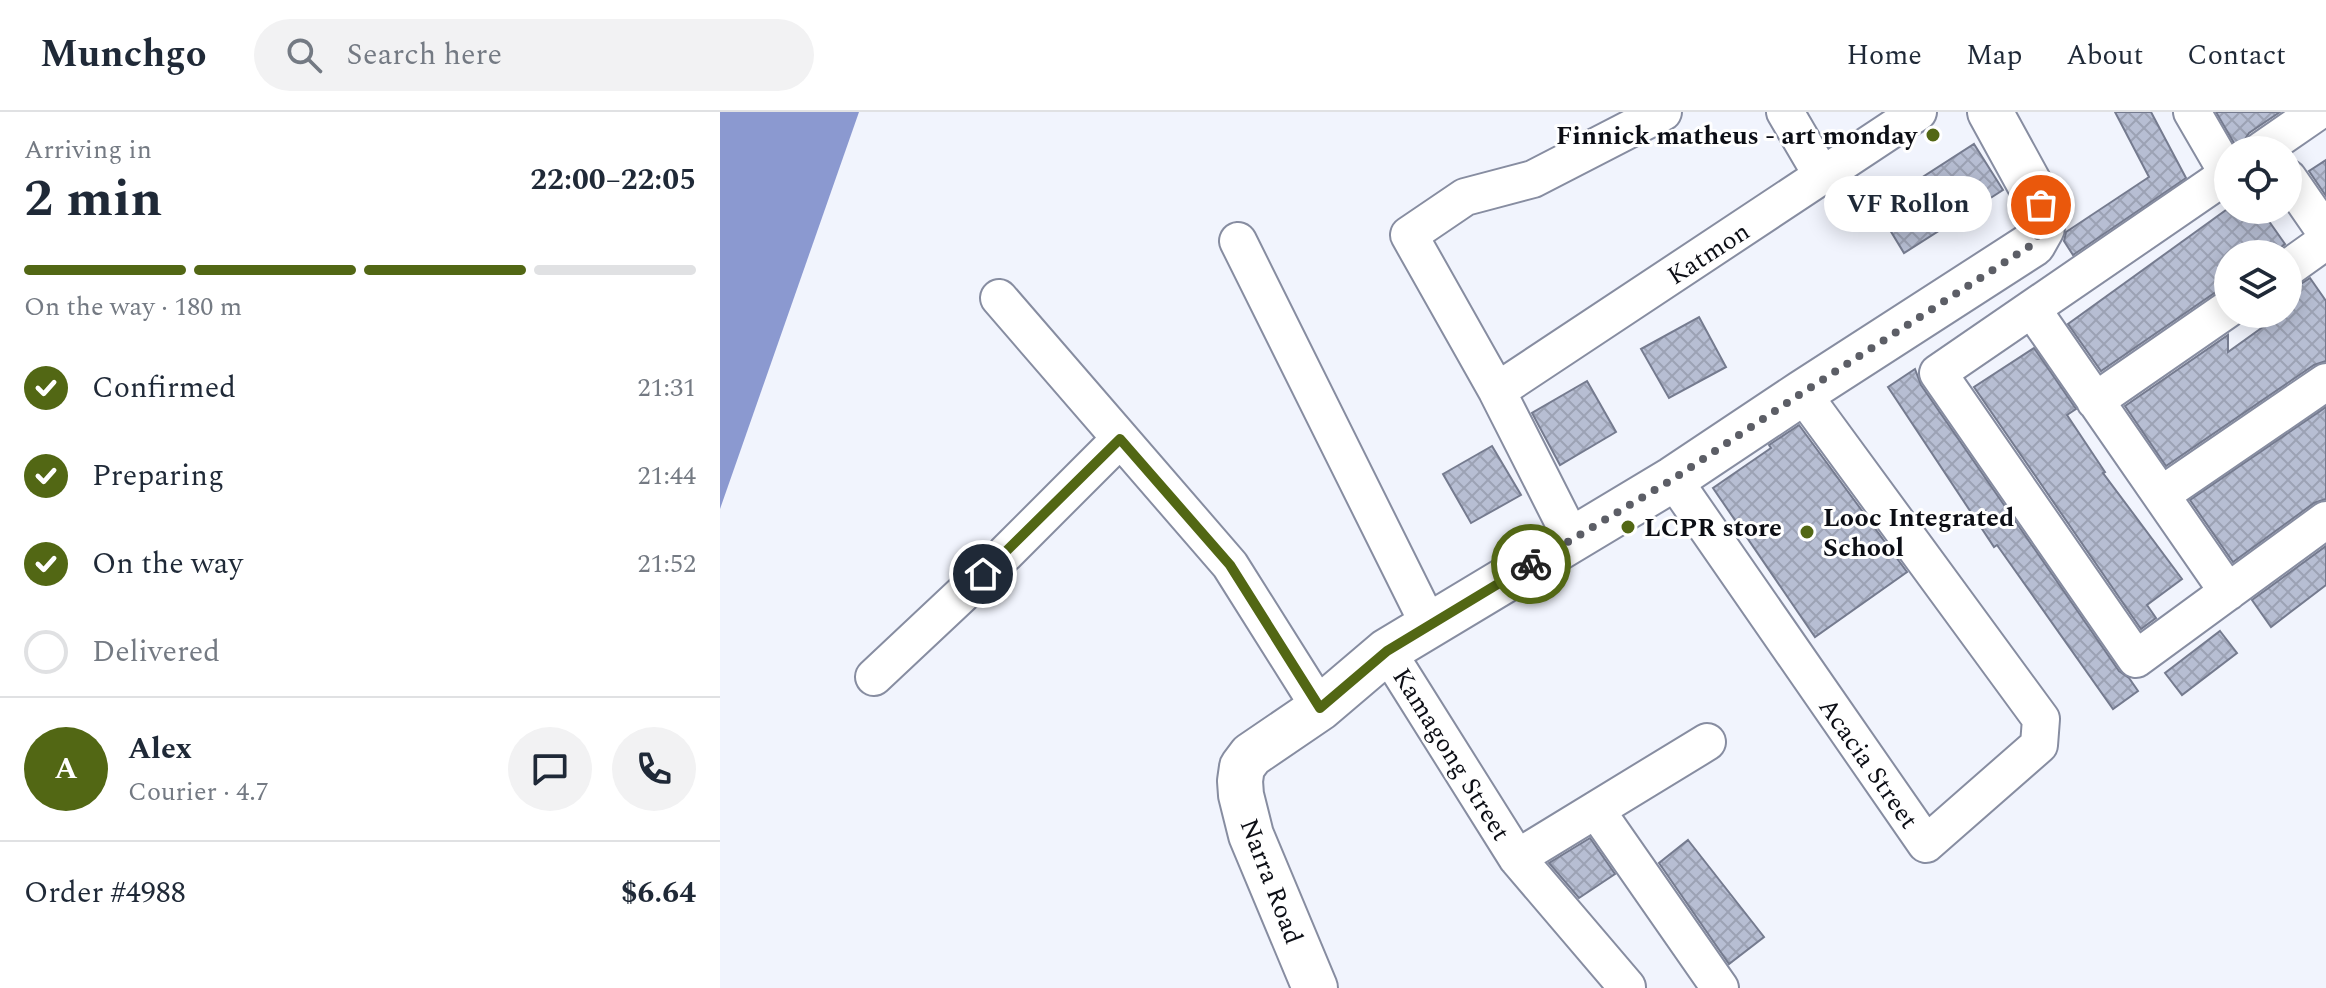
<!DOCTYPE html>
<meta charset="utf-8">
<style>
body{margin:0;font-family:Spectral,serif;background:#f2f2f3;color:#1f2937;height:100vh;display:flex;flex-direction:column;font-size:30px;white-space:nowrap}
*{box-sizing:border-box;margin:0}
p{font-size:26px;color:#747a83}
.icon{flex:none;width:44px;height:44px;fill:none;stroke:currentColor;stroke-width:2;stroke-linecap:round;stroke-linejoin:round}
.map{position:relative;flex:1;overflow:hidden}
.drawer{display:flex;flex-direction:column;background:#fff;width:720px}
.drawer>*{flex:none}
.fabs{position:absolute;left:1494px;top:24px;display:grid;gap:16px}
.fabs a{display:grid;place-items:center;width:88px;height:88px;border-radius:50%;background:#fff;box-shadow:0 4px 20px #0003;font-size:40px}
.pin{position:absolute;display:grid;place-items:center;width:68px;height:68px;color:#fff;margin:-34px;border:4px solid #fff;border-radius:50%;box-shadow:0 2px 8px #0007}
.courier{position:absolute;display:grid;place-items:center;width:80px;height:80px;margin:-40px;border:6px solid #526714;border-radius:50%;background:#fff;color:#222;box-shadow:0 2px 10px #0007}
.bubble{position:absolute;height:56px;border-radius:28px;background:#fff;box-shadow:0 4px 20px #0003;font-size:26px;font-weight:700;line-height:56px;text-align:center}
.overview em{font-style:normal;font-weight:700}
.overview div{display:flex;flex-direction:column-reverse}
.overview{display:flex;align-items:center;justify-content:space-between;height:136px;padding:0 24px}
h1{font-size:52px;font-weight:700;line-height:60px}
.bar{display:grid;grid-template-columns:repeat(4,1fr);gap:12px 8px;align-content:center;height:96px;padding:0 24px}
.bar i{height:10px;border-radius:6px;background:#e0e1e3}
.bar .current{background:#526714}
.bar p{grid-column:span 4}
.line{display:flex;align-items:center;gap:20px;padding:0 24px;border-top:2px solid #e0e1e3}
.line div{flex:1}
.round{display:grid;place-items:center;flex:none;width:84px;height:84px;border-radius:42px;background:#f2f2f3}
ol{padding:0 24px;list-style:none}
li{display:flex;align-items:center;gap:24px;height:88px}
li p{margin-inline-start:auto}
li .icon{padding:8px;border-radius:50%;background:#526714;color:#fff;stroke-width:4}
li:last-child{color:#747a83}
li i{width:44px;height:44px;border:4px solid #e0e1e3;border-radius:50%}
header{display:flex;align-items:center;gap:48px;box-sizing:border-box;height:112px;padding:0 40px;background:#fff;border-bottom:2px solid #e0e1e3}
header strong{font-size:38px}
nav{display:flex;gap:44px;margin-inline-start:auto;font-size:28px}
.search{width:560px;height:72px;background:#f2f2f3;display:flex;align-items:center;gap:20px;box-sizing:border-box;padding:0 28px;border-radius:44px;color:#747a83;font-size:30px}
main{display:flex;flex:1;min-height:0}
.map>svg:first-child{display:block}
.water{fill:#8b99d0}
.building{fill:url(#building-cross-hatch);stroke:#757b8f;stroke-width:2}
.lines{fill:none;stroke-linecap:round;stroke-linejoin:round}
.street-casing{stroke:#878da1;stroke-width:40}
.secondary-casing{stroke:#878da1;stroke-width:48}
.street{stroke:#fff;stroke-width:36}
.secondary{stroke:#fff;stroke-width:44}
.done{stroke:#5c5e66;stroke-width:8;stroke-dasharray:0 14.4}
.route{stroke:#526714;stroke-width:10}
.poi-dot{fill:#526714;stroke:#fff;stroke-width:3}
.labels{text-anchor:middle;stroke-width:6;stroke-linejoin:round;paint-order:stroke}
.poi-label{font-size:26px;font-weight:bold;fill:#0c0e15;stroke:#fff;text-anchor:start}
.street-label{font-size:26px;fill:#0c0e15;stroke:#fff}
</style>
<header>
<strong>Munchgo</strong>
<div class="search"><svg class="icon" aria-label="search" viewBox="0 0 24 24"><circle cx="10" cy="10" r="6"/><path d="M15 15l6 6"/></svg>Search here</div>
<nav><a>Home</a><a>Map</a><a>About</a><a>Contact</a></nav>
</header>
<main>
<section class="drawer">
<div class="overview"><div><h1>2 min</h1><p>Arriving in</p></div><em>22:00–22:05</em></div>
<div class="bar"><i class="current"></i><i class="current"></i><i class="current"></i><i></i><p>On the way · 180 m</p></div>
<ol>
<li><svg class="icon" aria-label="check" viewBox="0 0 24 24"><path d="M5 12l5 5 9-10"/></svg>Confirmed<p>21:31</p></li>
<li><svg class="icon" aria-label="check" viewBox="0 0 24 24"><path d="M5 12l5 5 9-10"/></svg>Preparing<p>21:44</p></li>
<li><svg class="icon" aria-label="check" viewBox="0 0 24 24"><path d="M5 12l5 5 9-10"/></svg>On the way<p>21:52</p></li>
<li><i></i>Delivered</li>
</ol>
<div class="line" style="height:144px"><b class="round" style="background:#526714;color:#fff">A</b><div><b>Alex</b><p>Courier · 4.7</p></div><a class="round"><svg class="icon" aria-label="chat" viewBox="0 0 24 24"><path d="M4 5h16v11H9l-5 4z"/></svg></a><a class="round"><svg class="icon" aria-label="phone" viewBox="0 0 24 24"><path d="M5 4h4l2 5-3 2q2 4 5 5l2-3 5 2v4C11 20 4 13 5 4z"/></svg></a></div>
<div class="line" style="height:104px"><div>Order #4988</div><b>$6.64</b></div>
</section>
<div class="map">
<svg width="1606" height="876" viewBox="0 0 1606 876">
<defs>
<pattern id="building-cross-hatch" width="8" height="8" patternUnits="userSpaceOnUse" patternTransform="scale(2)"><rect width="8" height="8" fill="#b7bed3"/><path d="M0 0l8 8M0 8l8-8" fill="none" stroke="#9ca2b4"/></pattern>
</defs>
<rect width="100%" height="100%" fill="#f1f4fd"/>
<path class="water" d="M0 0H139L0 397Z"/>
<path class="building" d="M1395 0H1431L1466 66 1353 143 1344 129 1346 120 1429 65Z
M1496 0H1560L1529 21 1518 38Z
M1254 32 1283 78 1184 141 1156 95Z
M1606 48V84L1589 59Z
M1506 98H1541L1565 132 1553 142H1508V176L1496 180 1381 259 1348 212Z
M1590 166 1606 189V249L1594 253 1446 354 1405 294 1508 223V240L1561 202H1568V177L1579 173Z
M979 205 1006 255 949 286 921 237Z
M1314 236 1356 297 1347 303 1385 360 1383 361 1462 467 1427 493 1436 506 1421 517 1254 275Z
M1195 257 1201 273 1399 559 1409 566 1418 579 1393 597 1277 433 1274 435 1168 275Z
M867 269 896 320 840 353 812 301Z
M1606 295V387L1594 391 1513 450 1470 388Z
M1079 313 1187 460 1095 525 993 376 1051 336 1049 333Z
M772 334 801 383 751 411 723 362Z
M1606 434V473L1551 515 1532 488Z
M1500 519 1517 541 1462 583 1445 561Z
M870 726 895 762 859 786 829 751Z
M968 728 1044 825 1009 852 939 751Z"/>
<g class="lines">
<defs>
<path id="street" d="M1065 0 1103 65
M1472 0 1508 62 1218 261 1416 547 1606 408
M1542 38 1597 0
M1568 66 1606 121
M518 129 709 513
M1568 156 1606 129
M279 186 510 453 600 596
M1312 197 1508 480
M777 279 1198 0
M1375 289 1508 197
M953 367 1206 732 1319 633 1321 607 1082 281
M1441 383 1606 270
M852 427 777 279 689 123 745 85 813 67 943 0
M667 539 797 746 907 875
M154 565 285 442 400 327
M876 698 1000 876
M797 746 987 630"/>
<path id="secondary" d="M595 876 531 723 521 683 520 669 522 655 531 643 600 596 667 539 953 367 1082 281 1313 132 1322 116 1321 93 1270 0"/>
</defs>
<use href="#street" class="street-casing"/>
<use href="#secondary" class="secondary-casing"/>
<use href="#street" class="street"/>
<use href="#secondary" class="secondary"/>
</g>
<g class="lines">
<path class="done" d="M811 452 953 367 1082 281 1313 132 1322 116 1321 93"/>
<path class="route" d="M263 462 400 327 510 453 600 596 667 539 811 452"/>
</g>
<g class="poi-dot">
<circle cx="1213" cy="23" r="8"/>
<circle cx="908" cy="415" r="8"/>
<circle cx="1087" cy="420" r="8"/>
</g>
<g class="labels">
<g class="poi-label">
<text x="1197" y="32" text-anchor="end">Finnick matheus - art monday</text>
<text x="1103" y="414">Looc Integrated<tspan x="1103" dy="30">School</tspan></text>
<text x="924" y="424">LCPR store</text>
</g>
<g class="street-label">
<text transform="translate(988 141) rotate(-33)" y="9">Katmon</text>
<text transform="translate(732 642) rotate(58)" y="9">Kamagong Street</text>
<text transform="translate(1149 651) rotate(55)" y="9">Acacia Street</text>
<text transform="translate(552 769) rotate(69)" y="9">Narra Road</text>
</g>
</g>
</svg>
<div class="fabs">
<a><svg class="icon" aria-label="locate" viewBox="0 0 24 24"><circle cx="12" cy="12" r="6"/><path d="M12 2v4M12 18v4M2 12h4M18 12h4"/></svg></a>
<a><svg class="icon" aria-label="layers" viewBox="0 0 24 24"><path d="M12 4l9 5-9 5-9-5zM3 14l9 5 9-5"/></svg></a>
</div>
<div class="pin" style="left:1321px;top:93px;background:#ea580c"><svg class="icon" aria-label="bag" viewBox="0 0 24 24"><path d="M5 8h14l-1 12H6zM9 8a3 3 0 0 1 6 0"/></svg></div>
<div class="pin" style="left:263px;top:462px;background:#1f2937"><svg class="icon" aria-label="home" viewBox="0 0 24 24"><path d="M3 11l9-7 9 7M6 9v11h12V9"/></svg></div>
<div class="courier" style="left:811px;top:452px"><svg class="icon" aria-label="bike" viewBox="0 0 24 24"><circle cx="6" cy="16" r="4"/><circle cx="18" cy="16" r="4"/><path d="M6 16l4-8h5l3 8M10 8l3 8H6M13 5h3"/></svg></div>
<div class="bubble" style="left:1104px;top:64px;width:168px">VF Rollon</div>
</div>
</main>
